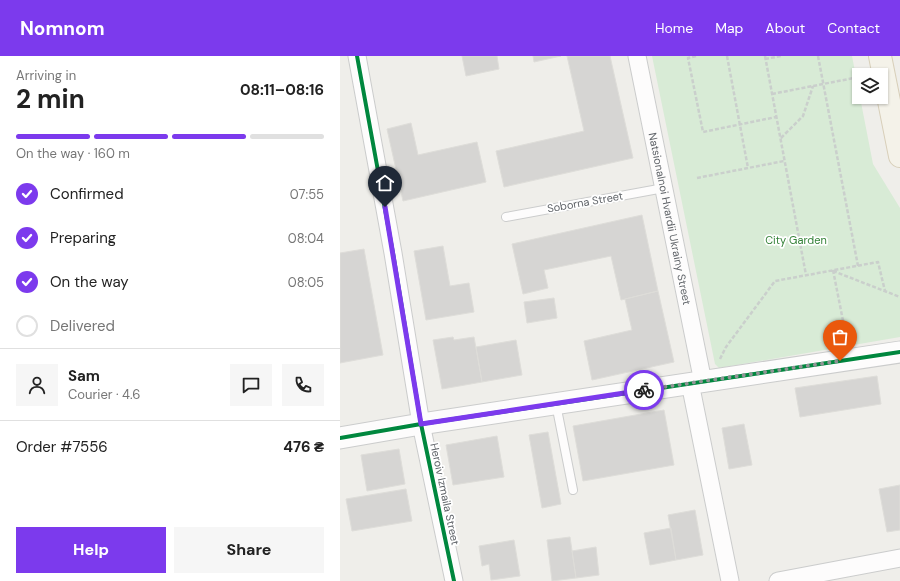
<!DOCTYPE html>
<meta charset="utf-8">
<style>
body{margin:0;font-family:"DM Sans",sans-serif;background:#f6f6f6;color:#222;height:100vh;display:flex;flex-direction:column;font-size:15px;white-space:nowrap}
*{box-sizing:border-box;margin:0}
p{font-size:13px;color:#767676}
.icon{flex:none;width:22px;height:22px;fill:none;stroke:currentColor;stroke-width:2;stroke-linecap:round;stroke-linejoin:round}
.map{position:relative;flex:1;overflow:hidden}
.details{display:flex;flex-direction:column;background:#fff;width:340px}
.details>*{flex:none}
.tools{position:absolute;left:512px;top:12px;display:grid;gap:8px}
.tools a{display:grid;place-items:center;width:36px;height:36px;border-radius:0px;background:#fff;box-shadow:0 1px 3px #0004;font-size:20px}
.pin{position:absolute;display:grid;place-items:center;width:34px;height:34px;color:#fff;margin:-41px -17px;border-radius:50% 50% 50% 0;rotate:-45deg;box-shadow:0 0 4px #0007}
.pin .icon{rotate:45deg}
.courier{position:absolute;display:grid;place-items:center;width:40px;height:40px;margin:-20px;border:3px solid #7c3aed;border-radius:50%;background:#fff;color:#222;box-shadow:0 1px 5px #0007}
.head em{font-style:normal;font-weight:700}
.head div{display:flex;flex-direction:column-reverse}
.head{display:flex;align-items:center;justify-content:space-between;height:68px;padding:0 16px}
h1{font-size:26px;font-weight:700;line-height:30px}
.bar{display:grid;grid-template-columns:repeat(4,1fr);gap:6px 4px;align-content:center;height:48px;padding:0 16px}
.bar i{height:5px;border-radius:3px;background:#e0e0e0}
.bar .active{background:#7c3aed}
.bar p{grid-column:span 4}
.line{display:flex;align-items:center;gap:10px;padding:0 16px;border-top:1px solid #e0e0e0}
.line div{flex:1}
.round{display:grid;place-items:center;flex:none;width:42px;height:42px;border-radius:0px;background:#f6f6f6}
ol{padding:0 16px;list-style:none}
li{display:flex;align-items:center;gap:12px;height:44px}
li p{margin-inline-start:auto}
li .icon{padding:4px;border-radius:50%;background:#7c3aed;color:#fff;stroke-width:4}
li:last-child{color:#767676}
li i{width:22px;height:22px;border:2px solid #e0e0e0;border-radius:50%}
.primary-button{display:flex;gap:8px;margin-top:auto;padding:8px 16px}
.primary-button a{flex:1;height:46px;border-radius:0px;background:#7c3aed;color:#fff;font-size:16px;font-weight:700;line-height:46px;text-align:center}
.primary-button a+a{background:#f6f6f6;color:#222}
header{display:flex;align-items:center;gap:24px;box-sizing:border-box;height:56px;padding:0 20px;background:#7c3aed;color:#fff}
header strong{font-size:19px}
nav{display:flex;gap:22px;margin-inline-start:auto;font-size:14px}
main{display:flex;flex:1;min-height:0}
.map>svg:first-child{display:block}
.green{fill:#d8ebd6}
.building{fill:#d6d5d3;stroke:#deddd9}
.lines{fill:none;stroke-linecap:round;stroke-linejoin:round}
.service-casing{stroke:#cbcccc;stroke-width:10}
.minor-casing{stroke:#cbcccc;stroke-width:19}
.tertiary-casing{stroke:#cbcccc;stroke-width:23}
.primary-casing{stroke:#d7ceb8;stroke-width:24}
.path{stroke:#cacfcc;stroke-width:2.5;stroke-dasharray:4 2;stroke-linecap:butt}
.service{stroke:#fdfcfc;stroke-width:8}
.minor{stroke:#fdfcfc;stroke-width:17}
.tertiary{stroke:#fdfcfc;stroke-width:21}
.primary{stroke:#f4f2e9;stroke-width:22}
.cycleway-casing{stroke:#fff;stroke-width:6}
.cycleway{stroke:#00873e;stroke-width:4}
.done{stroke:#919496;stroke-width:4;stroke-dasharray:0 7.2}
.route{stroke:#7c3aed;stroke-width:5}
.labels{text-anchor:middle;stroke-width:3.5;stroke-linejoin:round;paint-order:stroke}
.street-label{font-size:11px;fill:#5f6368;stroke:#fff}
.park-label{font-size:11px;fill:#348238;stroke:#fff}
</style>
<header>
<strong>Nomnom</strong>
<nav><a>Home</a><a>Map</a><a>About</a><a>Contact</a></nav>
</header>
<main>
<section class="details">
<div class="head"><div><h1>2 min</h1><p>Arriving in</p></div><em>08:11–08:16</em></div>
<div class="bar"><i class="active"></i><i class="active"></i><i class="active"></i><i></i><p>On the way · 160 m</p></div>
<ol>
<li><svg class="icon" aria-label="check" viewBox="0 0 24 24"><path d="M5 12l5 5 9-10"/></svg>Confirmed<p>07:55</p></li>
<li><svg class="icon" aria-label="check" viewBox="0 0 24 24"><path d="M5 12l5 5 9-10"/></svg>Preparing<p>08:04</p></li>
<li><svg class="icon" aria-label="check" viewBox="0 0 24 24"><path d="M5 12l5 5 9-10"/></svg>On the way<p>08:05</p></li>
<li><i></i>Delivered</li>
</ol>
<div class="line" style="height:72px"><a class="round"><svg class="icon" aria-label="person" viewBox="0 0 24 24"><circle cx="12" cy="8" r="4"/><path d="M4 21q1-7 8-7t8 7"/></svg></a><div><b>Sam</b><p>Courier · 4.6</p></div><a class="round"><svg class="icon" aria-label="chat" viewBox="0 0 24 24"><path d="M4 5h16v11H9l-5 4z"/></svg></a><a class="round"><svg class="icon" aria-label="phone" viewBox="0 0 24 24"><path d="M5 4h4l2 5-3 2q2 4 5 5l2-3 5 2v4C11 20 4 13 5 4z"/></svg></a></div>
<div class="line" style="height:52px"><div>Order #7556</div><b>476 ₴</b></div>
<div class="primary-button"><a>Help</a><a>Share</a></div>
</section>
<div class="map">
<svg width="560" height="525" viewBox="0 0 560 525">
<rect width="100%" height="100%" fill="#efeeea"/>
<path class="green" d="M312 0H512L533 108 560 152V281L379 312 375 308Z"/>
<path class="building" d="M122 0H157L159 13 126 20Z
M193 0H221L194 6Z
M227 0H270L293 102 164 131 156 95 244 75Z
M71 67 78 99 137 86 146 126 63 145 47 73Z
M302 159 318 235 281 244 271 200 204 214 208 232 183 238 172 188Z
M103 190 110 230 129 227 134 256 86 264 74 195Z
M24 193 43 299 0 307V197Z
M318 235 334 306 252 324 244 285 292 274 285 243Z
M214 242 217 262 187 267 184 246Z
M113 281 114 284 134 281 142 326 102 333 93 284Z
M176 284 182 319 142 326 136 291Z
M537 320 541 348 460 361 455 332Z
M324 354 334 409 243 425 233 370Z
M404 368 412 409 389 413 382 372Z
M208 376 221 448 202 452 189 379Z
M157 380 164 421 113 429 106 389Z
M59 393 65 428 27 435 21 399Z
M560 429V474L547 476 539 433Z
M66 433 72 465 12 475 6 443Z
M355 454 363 499 336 504 328 459Z
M331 472 336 504 310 509 304 477Z
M230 481 236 522 212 525 207 484Z
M174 484 180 520 151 524 149 508 142 510 139 490Z
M256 491 259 519 236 522 232 495Z"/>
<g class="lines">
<defs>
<path id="service" d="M166 161 324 132
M216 348 233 434"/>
<g id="minor">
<path d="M17 0 53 197 81 368 114 525"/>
<path id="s1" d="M297 0 363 326"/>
<path d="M350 327 390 525"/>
<path d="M438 525 560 502"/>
</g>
<path id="tertiary" d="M0 382 81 368 560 296"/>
<path id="primary" d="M540 0 560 100"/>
</defs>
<use href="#service" class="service-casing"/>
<use href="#minor" class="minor-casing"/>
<use href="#tertiary" class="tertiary-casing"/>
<use href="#primary" class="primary-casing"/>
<path class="path" d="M356 0 348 2 363 76 436 61
M387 0 408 112
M425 0 466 219
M478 0 518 210
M425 3 441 0
M432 38 519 21
M441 82 463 60 473 30
M357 122 444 105
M493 214 507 285
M493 215 560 241
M380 303 386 291 435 225 538 206 545 235"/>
<use href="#service" class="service"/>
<use href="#minor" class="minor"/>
<use href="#tertiary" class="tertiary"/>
<use href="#primary" class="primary"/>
<defs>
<path id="cycleway" d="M17 0 53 197 81 368 114 525
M0 382 81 368 560 296"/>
</defs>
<use href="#cycleway" class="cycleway-casing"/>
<use href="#cycleway" class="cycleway"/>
</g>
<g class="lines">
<path class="done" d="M304 334 500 305"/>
<path class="route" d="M45 151 81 368 304 334"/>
</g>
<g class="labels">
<g class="street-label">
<text transform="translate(245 146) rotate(-10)" y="4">Soborna Street</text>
<text dy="4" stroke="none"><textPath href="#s1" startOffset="166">Natsionalnoi Hvardii Ukrainy Street</textPath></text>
<text transform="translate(105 438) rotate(78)" y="4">Heroiv Izmaila Street</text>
</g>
<g class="park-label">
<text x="456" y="188">City Garden</text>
</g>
</g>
</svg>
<div class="tools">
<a><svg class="icon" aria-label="layers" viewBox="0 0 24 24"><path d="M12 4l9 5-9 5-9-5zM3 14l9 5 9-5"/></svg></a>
</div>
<div class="pin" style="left:500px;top:305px;background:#ea580c"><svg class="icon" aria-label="bag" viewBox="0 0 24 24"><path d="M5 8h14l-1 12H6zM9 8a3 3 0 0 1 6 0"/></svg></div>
<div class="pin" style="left:45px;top:151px;background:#1f2937"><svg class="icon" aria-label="home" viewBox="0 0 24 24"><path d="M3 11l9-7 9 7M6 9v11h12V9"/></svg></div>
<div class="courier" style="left:304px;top:334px"><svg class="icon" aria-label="bike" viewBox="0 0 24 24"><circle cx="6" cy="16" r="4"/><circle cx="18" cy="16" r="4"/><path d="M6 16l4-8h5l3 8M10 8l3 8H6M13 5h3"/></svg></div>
</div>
</main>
